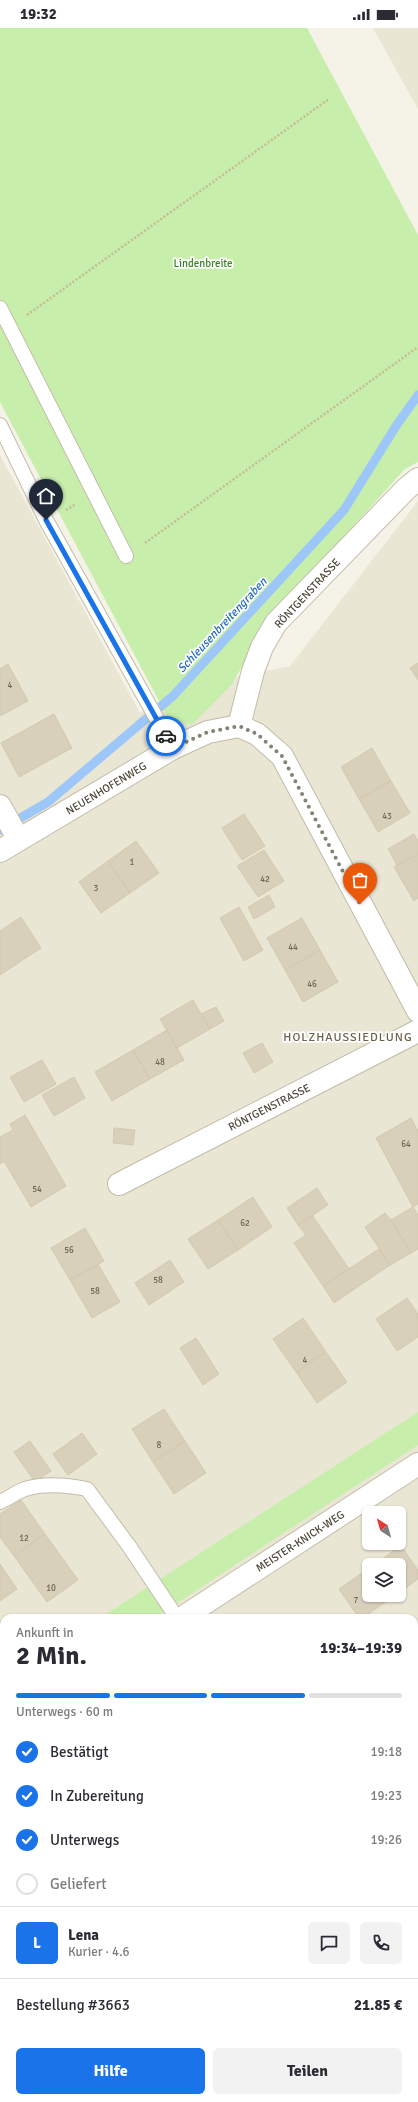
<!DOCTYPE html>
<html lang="de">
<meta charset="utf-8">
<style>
body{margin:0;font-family:Signika,sans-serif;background:#f2f2f3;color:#2b2b33;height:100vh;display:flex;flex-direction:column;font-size:15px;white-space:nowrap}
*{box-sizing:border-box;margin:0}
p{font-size:13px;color:#7c7c81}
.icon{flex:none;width:22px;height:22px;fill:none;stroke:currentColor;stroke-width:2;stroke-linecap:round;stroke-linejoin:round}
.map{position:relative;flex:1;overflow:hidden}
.drawer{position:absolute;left:0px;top:1586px;width:418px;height:488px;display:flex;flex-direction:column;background:#fff;border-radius:12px 12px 0 0;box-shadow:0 1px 3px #0004}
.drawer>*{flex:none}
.needle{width:26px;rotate:323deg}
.buttons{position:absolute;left:362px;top:1478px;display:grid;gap:8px}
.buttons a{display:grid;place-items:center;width:44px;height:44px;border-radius:6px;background:#fff;box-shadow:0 1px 3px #0004;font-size:20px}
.pin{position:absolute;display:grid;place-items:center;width:34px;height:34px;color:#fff;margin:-41px -17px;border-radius:50% 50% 50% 0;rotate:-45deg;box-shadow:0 0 4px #0007}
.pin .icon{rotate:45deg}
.courier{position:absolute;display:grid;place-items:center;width:40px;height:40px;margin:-20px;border:3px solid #1a73e8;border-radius:50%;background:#fff;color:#222;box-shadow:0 1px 5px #0007}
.headline em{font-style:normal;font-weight:700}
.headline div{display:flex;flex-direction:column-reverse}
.headline{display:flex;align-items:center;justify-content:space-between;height:68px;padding:0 16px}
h1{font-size:26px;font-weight:700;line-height:30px}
.bar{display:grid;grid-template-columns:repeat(4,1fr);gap:6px 4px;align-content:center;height:48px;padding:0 16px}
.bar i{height:5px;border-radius:3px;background:#e1e1e2}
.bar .active{background:#1a73e8}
.bar p{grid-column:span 4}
.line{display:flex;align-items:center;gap:10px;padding:0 16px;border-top:1px solid #e1e1e2}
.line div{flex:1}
.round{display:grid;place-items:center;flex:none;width:42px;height:42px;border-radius:6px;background:#f2f2f3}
ol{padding:0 16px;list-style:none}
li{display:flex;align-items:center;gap:12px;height:44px}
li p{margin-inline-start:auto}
li .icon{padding:4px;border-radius:50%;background:#1a73e8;color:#fff;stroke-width:4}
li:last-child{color:#7c7c81}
li i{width:22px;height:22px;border:2px solid #e1e1e2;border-radius:50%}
.cta{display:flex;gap:8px;margin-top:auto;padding:8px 16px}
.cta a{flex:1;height:46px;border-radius:6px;background:#1a73e8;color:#fff;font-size:16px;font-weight:700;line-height:46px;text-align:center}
.cta a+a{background:#f2f2f3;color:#2b2b33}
.status{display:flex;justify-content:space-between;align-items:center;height:28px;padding:0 20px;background:#fff;direction:ltr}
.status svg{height:11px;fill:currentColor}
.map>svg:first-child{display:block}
.residential{fill:#eae6d4;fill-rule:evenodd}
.green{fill:#c7eeab}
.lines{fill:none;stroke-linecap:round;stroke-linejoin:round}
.stream{stroke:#9cc7f8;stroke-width:9}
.building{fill:#d8d0bb;stroke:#d4c9ad}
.lane-casing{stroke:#c2bca8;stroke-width:16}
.street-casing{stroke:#c2bca8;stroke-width:24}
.path{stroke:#c5bb98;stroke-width:2.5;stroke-dasharray:2 2;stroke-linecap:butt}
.lane{stroke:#fff;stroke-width:14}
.street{stroke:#fff;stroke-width:22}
.done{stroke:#858173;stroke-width:4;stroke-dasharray:0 7.2}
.route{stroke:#1a73e8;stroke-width:5}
.labels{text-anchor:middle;stroke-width:3.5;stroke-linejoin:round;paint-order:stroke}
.number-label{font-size:9px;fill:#6d6756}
.park-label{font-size:11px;fill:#3a8221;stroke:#fff}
.street-label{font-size:11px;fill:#494435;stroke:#fff}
.water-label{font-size:12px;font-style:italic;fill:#216ac1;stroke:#fff}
.neighbourhood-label{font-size:12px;letter-spacing:1px;fill:#6d634b;stroke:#fff}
</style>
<div class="status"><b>19:32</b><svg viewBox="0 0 49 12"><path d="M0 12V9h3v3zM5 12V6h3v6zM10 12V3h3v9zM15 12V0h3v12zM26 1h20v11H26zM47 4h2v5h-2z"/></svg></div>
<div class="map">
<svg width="418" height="2074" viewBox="0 0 418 2074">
<rect width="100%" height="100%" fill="#f5f2e7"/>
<path class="residential" d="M373 0H418V81Z
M0 427 140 685 215 654 290 638 418 473V2074H0ZM369 1485H399V1515H369ZM369 1537H399V1567H369ZM4 1590H414V2070H4Z"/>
<path class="green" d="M0 0H307L418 207V434L405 441 270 590 232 656 192 697 168 690 0 374Z
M418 1384V1417L154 1590H100Z"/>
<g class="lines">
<path class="stream" d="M0 802 48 774 173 668 344 482 396 398 418 367"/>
</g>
<path class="building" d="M418 635V652L410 640Z
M8 636 28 673 0 688V641Z
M54 686 72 720 19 749 1 715Z
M372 720 391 753 359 771 341 739Z
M391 753 410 785 378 804 359 771Z
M244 786 265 818 242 832 222 800Z
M414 806 418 813V826L397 837 388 821Z
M136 813 159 845 130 865 108 833Z
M264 822 284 853 258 869 237 838Z
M418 826V870L414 873 394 839Z
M108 833 130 865 101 885 79 854Z
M269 867 275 879 254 891 248 879Z
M239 879 263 922 244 933 220 890Z
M21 889 41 920 0 947V903Z
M302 890 320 922 285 942 267 910Z
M320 922 338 954 303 974 285 942Z
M193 972 210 1001 177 1020 160 991Z
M216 979 224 993 210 1001 201 986Z
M167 1002 184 1032 150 1051 133 1022Z
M262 1015 273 1034 254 1045 243 1025Z
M133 1022 150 1051 112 1073 95 1044Z
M42 1032 56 1056 24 1074 10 1049Z
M74 1049 85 1070 54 1088 42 1067Z
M25 1087 66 1158 31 1179 4 1133 0 1136V1109L13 1102 10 1096Z
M411 1090 418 1103V1176L413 1179 376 1110Z
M114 1100 135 1102 133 1117 113 1115Z
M317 1160 328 1177 298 1197 287 1180Z
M253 1169 272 1199 238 1222 218 1192Z
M413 1179 418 1187V1221L411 1225 391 1192Z
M385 1185 391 1192 411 1225 390 1237 365 1199Z
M312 1187 349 1241 323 1258 294 1215 306 1207 298 1197Z
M218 1192 238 1222 208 1241 188 1211Z
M85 1200 104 1233 70 1252 51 1220Z
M379 1221 390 1237 334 1275 323 1258Z
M170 1232 184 1254 149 1277 135 1255Z
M98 1236 120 1274 92 1290 70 1252Z
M407 1270 418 1286V1309L397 1323 376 1291Z
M303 1290 326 1324 296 1344 273 1311Z
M196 1310 219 1346 203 1357 180 1320Z
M326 1324 347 1354 317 1375 296 1344Z
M164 1381 185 1413 153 1434 132 1401Z
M82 1405 97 1426 68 1447 53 1426Z
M30 1413 51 1443 35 1454 14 1424Z
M185 1413 206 1445 174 1466 153 1434Z
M21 1472 45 1506 14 1528 0 1509V1486Z
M45 1506 78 1552 47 1574 14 1528Z
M401 1518 418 1542V1551L399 1565V1537H373Z
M0 1536 17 1561 0 1573Z
M369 1540V1567H396L362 1590H359L339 1561Z
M418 1735V1780L414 1782V1737Z
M4 1777V1823L0 1825V1780Z
M418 1780V1795L414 1787V1782Z
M418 1966V1987L414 1980V1968Z
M200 2070H227L230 2074H193Z
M227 2070H277L270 2074H230Z
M317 2070H368L370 2074H319Z"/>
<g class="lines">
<defs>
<path id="lane" d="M0 280 126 528
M0 397 46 492 173 720
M0 1474C8 1471 16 1464 25 1461 45 1455 67 1457 87 1461L129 1518 177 1590"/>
<path id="street" d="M239 698 257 706 282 728 418 983
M239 698 253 643 262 619 276 595 406 461 418 451
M0 778 19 812
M0 823 173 720 208 704 239 698
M119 1156 418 1003
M182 1590 418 1436
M0 1710 4 1707
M414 1876 418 1874
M414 2070 416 2074
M78 2074 84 2070"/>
</defs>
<use href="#lane" class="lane-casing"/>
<use href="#street" class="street-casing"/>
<path class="path" d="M27 287 329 71
M66 482 76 476
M145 515 418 319"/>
<use href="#lane" class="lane"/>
<use href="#street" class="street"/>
</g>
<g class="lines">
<path class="done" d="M166 708 173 720 208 704 239 698 257 706 282 728 360 876"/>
<path class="route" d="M46 492 166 708"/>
</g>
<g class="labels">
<g class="number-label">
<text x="10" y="660">4</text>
<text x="387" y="791">43</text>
<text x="132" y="837">1</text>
<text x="265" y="854">42</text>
<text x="96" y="863">3</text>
<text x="293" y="922">44</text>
<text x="312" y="959">46</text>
<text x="160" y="1037">48</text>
<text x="406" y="1119">64</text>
<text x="37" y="1164">54</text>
<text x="245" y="1198">62</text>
<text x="69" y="1225">56</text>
<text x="158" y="1255">58</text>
<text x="95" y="1266">58</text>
<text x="305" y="1335">4</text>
<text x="159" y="1420">8</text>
<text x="24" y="1513">12</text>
<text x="51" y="1563">10</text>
<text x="356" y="1575">7</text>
</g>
<g class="park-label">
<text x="203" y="239">Lindenbreite</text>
</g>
<g class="street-label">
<text transform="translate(307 565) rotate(-47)" y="4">RÖNTGENSTRASSE</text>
<text transform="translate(106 760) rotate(-31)" y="4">NEUENHOFENWEG</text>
<text transform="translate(269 1079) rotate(-27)" y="4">RÖNTGENSTRASSE</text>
<text transform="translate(300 1513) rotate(-33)" y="4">MEISTER-KNICK-WEG</text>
</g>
<g class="water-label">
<text transform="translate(222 597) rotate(-47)" y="4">Schleusenbreitengraben</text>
</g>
<g class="neighbourhood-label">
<text x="348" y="1013">HOLZHAUSSIEDLUNG</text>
</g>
</g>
</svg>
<div class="buttons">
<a><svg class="needle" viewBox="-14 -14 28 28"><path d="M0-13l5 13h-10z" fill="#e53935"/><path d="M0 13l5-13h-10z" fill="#7c7c81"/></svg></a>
<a><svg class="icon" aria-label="layers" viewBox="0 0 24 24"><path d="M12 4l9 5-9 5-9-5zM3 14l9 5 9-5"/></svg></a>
</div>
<div class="pin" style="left:360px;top:876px;background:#ea580c"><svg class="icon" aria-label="bag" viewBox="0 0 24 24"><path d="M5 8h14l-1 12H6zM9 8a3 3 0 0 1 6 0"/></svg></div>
<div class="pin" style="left:46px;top:492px;background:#1f2937"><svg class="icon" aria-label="home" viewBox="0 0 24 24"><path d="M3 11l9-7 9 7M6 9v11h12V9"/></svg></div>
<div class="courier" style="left:166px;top:708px"><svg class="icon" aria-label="car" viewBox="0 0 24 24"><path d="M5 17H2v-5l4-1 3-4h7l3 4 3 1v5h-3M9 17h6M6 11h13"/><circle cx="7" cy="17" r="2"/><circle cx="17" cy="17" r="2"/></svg></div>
<section class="drawer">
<div class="headline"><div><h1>2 Min.</h1><p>Ankunft in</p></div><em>19:34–19:39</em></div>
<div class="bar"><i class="active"></i><i class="active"></i><i class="active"></i><i></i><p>Unterwegs · 60 m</p></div>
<ol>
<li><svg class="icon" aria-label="check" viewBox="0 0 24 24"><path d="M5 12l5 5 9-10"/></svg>Bestätigt<p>19:18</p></li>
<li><svg class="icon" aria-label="check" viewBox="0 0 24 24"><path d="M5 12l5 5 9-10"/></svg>In Zubereitung<p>19:23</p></li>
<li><svg class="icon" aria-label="check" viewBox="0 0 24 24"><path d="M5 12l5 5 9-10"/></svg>Unterwegs<p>19:26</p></li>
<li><i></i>Geliefert</li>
</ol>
<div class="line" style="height:72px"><b class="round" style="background:#1a73e8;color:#fff">L</b><div><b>Lena</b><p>Kurier · 4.6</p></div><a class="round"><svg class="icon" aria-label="chat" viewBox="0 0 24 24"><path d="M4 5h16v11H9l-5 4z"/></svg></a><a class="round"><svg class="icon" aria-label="phone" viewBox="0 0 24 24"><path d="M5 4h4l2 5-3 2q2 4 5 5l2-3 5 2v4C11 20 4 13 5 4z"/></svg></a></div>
<div class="line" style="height:52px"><div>Bestellung #3663</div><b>21.85 €</b></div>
<div class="cta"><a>Hilfe</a><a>Teilen</a></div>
</section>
</div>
